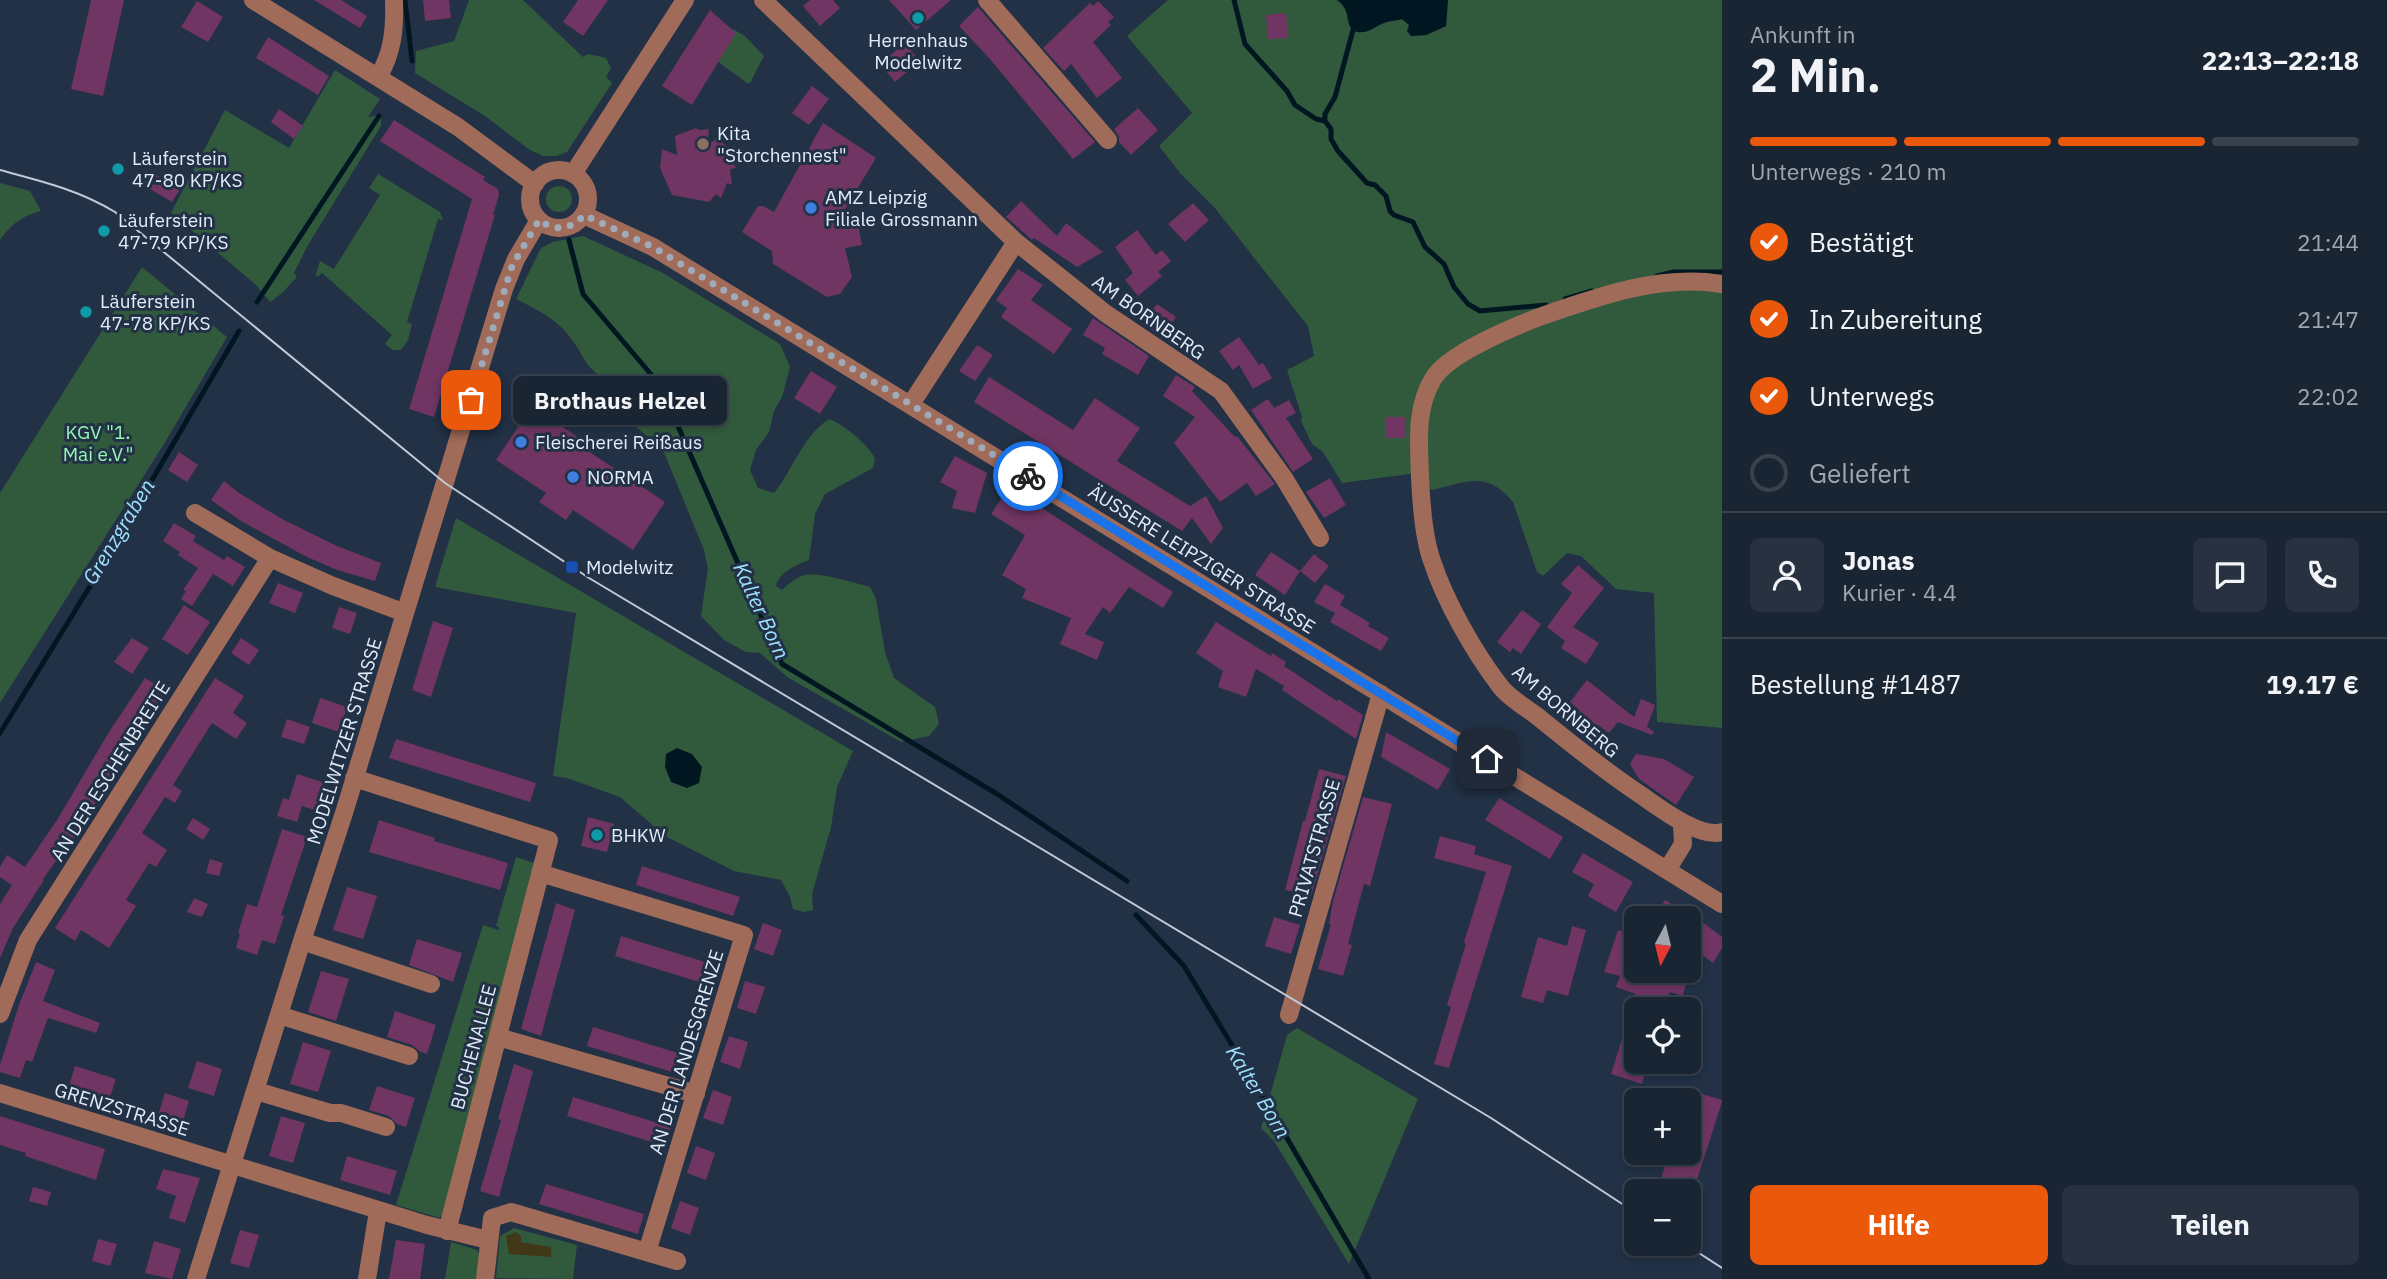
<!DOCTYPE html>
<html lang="de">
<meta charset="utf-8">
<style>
body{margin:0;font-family:"IBM Plex Sans",sans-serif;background:#273140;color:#f1f3f6;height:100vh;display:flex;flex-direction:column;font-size:26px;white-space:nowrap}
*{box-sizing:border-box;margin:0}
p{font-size:23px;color:#9fa5ac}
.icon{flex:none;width:38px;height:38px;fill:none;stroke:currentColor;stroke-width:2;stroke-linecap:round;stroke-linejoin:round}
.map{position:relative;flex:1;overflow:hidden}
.details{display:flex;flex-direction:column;background:#1a2534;width:665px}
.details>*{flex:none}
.needle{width:46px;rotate:187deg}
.buttons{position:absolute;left:1624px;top:906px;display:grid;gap:14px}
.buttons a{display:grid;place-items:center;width:77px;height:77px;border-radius:10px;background:#1a2534;box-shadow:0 4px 10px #0003,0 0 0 2px #38424f;font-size:35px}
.pin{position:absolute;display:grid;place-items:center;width:60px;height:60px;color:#fff;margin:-30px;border-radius:14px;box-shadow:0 4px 10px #0006}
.courier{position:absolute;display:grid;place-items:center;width:70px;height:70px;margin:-35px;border:5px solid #1a73e8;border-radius:50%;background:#fff;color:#222;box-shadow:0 2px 9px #0007}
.bubble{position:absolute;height:49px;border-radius:10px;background:#1a2534;box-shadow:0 4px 10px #0003,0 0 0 2px #38424f;font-size:23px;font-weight:800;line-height:49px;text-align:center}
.summary em{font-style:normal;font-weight:800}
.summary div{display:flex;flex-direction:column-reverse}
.summary{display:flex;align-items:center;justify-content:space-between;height:119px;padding:0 28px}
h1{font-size:46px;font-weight:800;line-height:52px}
.bar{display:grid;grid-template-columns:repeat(4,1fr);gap:10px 7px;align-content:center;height:84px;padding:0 28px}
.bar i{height:9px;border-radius:5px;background:#38424f}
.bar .current{background:#ea580c}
.bar p{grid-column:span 4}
.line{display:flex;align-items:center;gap:18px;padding:0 28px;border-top:2px solid #38424f}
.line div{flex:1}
.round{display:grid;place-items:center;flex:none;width:74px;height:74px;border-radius:10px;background:#273140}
ol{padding:0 28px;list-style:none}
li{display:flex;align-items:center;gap:21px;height:77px}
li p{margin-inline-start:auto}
li .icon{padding:7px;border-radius:50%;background:#ea580c;color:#fff;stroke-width:4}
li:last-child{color:#9fa5ac}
li i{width:38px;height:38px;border:4px solid #38424f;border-radius:50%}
.cta{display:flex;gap:14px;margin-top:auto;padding:14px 28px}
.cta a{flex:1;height:80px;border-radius:10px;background:#ea580c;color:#fff;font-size:28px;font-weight:800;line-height:80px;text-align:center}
.cta a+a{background:#273140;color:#f1f3f6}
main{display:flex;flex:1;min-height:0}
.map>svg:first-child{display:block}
.green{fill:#315a3d}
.sand{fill:#403817}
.water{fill:#001722}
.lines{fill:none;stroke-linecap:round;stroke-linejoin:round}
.stream{stroke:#001722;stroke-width:5}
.building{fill:#703562}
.minor{stroke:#a06b59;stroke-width:18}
.tram{stroke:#bfcad9;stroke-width:2}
.done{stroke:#9fabba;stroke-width:7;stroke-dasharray:0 12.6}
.route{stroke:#1a73e8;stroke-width:9}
.culture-dot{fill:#0f9aa8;stroke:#223146;stroke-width:2.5}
.education-dot{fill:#8d6e63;stroke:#223146;stroke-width:2.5}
.shop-dot{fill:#3f7fe0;stroke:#223146;stroke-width:2.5}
.transit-dot{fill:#1a4fb4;stroke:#223146;stroke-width:2.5}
.labels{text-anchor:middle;stroke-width:6;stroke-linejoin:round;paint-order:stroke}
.poi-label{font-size:19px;fill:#e2ecf9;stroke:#223146;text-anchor:start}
.street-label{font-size:19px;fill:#e2ecf9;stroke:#223146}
.park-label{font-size:19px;fill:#94f5b0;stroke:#223146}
.water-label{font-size:21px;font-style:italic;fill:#9de1ff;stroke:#223146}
</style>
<main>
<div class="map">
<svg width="1722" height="1279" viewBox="0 0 1722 1279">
<rect width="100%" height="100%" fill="#223146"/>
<path class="green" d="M469 0H523L583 57 588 54 606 58 611 68 606 77 612 83 567 152 556 156H543L530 150 485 116 415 73 416 51 454 41Z
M1168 0H1337C1351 9 1345 13 1349 25 1354 39 1372 29 1380 25 1386 21 1395 21 1402 19L1409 25 1411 36 1426 35 1446 26 1448 0H1722V728L1657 722 1654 593 1616 589 1581 556 1567 553 1543 576 1537 572 1513 502C1487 470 1466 482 1432 490L1425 487 1424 472 1342 483 1323 452 1312 444 1301 421 1302 417 1287 370 1314 356 1308 326 1214 207 1180 173 1159 146 1192 113 1127 36Z
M733 29 745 36 764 56 750 83H747L717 61 716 57Z
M335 70 380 99 368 117 375 116 381 118V126L308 245 294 273 297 277 282 293 270 302 256 285 171 213 225 110 289 148Z
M378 174 440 212 443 220 438 219 407 322 412 324 408 340 401 350H393L385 344 392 335 322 273 317 277 316 274 320 261 334 269 380 195 369 188Z
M0 183 30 191 41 211C21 216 12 224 0 240Z
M546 199a13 13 0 1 1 26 0a13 13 0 1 1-26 0Z
M583 236 661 272 780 344 790 367 782 397 774 411 769 432 756 450 750 470 758 488 774 493C794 468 802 437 829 419 845 425 866 443 875 458L873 468 825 494 815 514 809 560C795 566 780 571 776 586L782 590C788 584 797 577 805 575 821 572 854 583 870 587L876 599 885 652 894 678 935 707 939 724 929 736 901 742 787 677 760 653 746 652 724 640 701 616 708 568 704 550 661 445C649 439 615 412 610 399 608 394 610 387 610 382 584 368 586 358 570 337 557 319 536 309 516 299L541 248 553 242Z
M142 267 227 337 164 444 0 703V493Z
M456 518 853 751 837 787 831 827 812 894 813 910 804 912 793 909 790 897 781 880 734 871 665 836 620 797 567 778 553 776 576 613 435 587Z
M516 857 534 863 445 1211 440 1218 396 1205 483 925 499 930V927L496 926Z
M1297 1028 1418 1099 1349 1264 1274 1141 1261 1128 1287 1035Z
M514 1228 577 1245 573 1279 496 1278 500 1236Z
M451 1242 477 1250 481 1258 479 1279H445Z"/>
<path class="sand" d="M516 1232 521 1236V1242L551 1247V1257L509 1254 506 1236Z"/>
<path class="water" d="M1337 0H1448L1446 26 1426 35 1411 36 1407 31 1409 25 1402 19C1395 21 1386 21 1379 25 1374 28 1370 31 1364 32 1341 34 1355 12 1337 0Z
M677 748 692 754 702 767 699 783 687 788 671 782 665 767 666 754Z"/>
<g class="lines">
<path class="stream" d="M405 0 412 61
M1234 0 1245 44 1287 91 1295 105 1316 119 1325 121 1331 129V139L1338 151 1367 183 1375 185 1386 196 1390 211 1394 215 1413 222 1425 247 1444 264 1454 287 1468 304 1480 311 1546 305
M1325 121V114L1335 97 1353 30
M569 240 583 294 660 385 782 664 997 794 1127 881
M1657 276 1674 272H1722
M1565 299 1592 291
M257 302 379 116
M0 733 89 588 239 331
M1136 915 1184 966 1252 1078 1369 1279"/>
</g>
<path class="building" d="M91 0H124L103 96 71 89Z
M314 0H341L367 16 360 28Z
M423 0H449L451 18 425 21Z
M578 0H608L583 36 563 22Z
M810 0H833L840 8 820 26 803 6Z
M889 0H951L916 30Z
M197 1 223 17 208 42 181 27Z
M1098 1 1114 17 1108 22 1111 25 1093 42 1122 78 1097 98 1071 64 1064 71 1043 48 1090 3 1093 6Z
M978 7 1095 142 1073 159 989 58 959 26Z
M710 10 736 33 692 105 662 86Z
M1286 13 1288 38 1268 39 1266 15Z
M268 37 329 76 318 95 256 58Z
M905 43 920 61 895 82 880 64Z
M812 86 829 99 809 125 792 113Z
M1138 108 1158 130 1131 155 1119 142V137L1114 129Z
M279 109 303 126 294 139 271 122Z
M394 120 485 177 483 180 498 189 499 195 493 215H495L434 417 409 409 472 199 380 141Z
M823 123 876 158 836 224 857 220 862 245 845 248 852 277 840 294 827 297 773 264 772 251 742 232 758 206H763L774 212Z
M696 128 699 130 709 129 707 146 717 138 732 151 728 154 736 168 730 169 732 185 727 183 721 198 716 194 709 202 672 195 660 168 662 149 677 155 675 136Z
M151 172 180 189 172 202 143 185Z
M1021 201 1057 236 1066 223 1103 252 1077 267 1034 238 1032 240 1006 217Z
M1193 203 1209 220 1185 242 1168 224Z
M1137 230 1156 255 1162 250 1171 261 1158 272 1162 276 1138 296 1125 280 1133 273 1115 247Z
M1018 269 1043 285 1031 300 1072 329 1054 354 1001 317 1007 308 996 300Z
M1157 304 1176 317 1162 337 1142 324Z
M1093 318 1149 356 1138 375 1102 354 1105 348 1083 335Z
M1239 337 1259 365 1263 363 1272 378 1253 389 1239 365 1233 370 1219 351Z
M977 345 993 355 975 381 959 371Z
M811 371 837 387 820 414 794 398Z
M1176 375 1195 387 1192 391 1235 437 1237 436 1275 484 1256 496 1247 483 1220 502 1174 443 1195 417 1163 396Z
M989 377 1073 430 1095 398 1140 428 1117 461 1190 506 1206 496 1223 528 1211 544 1192 518 1182 531 974 402Z
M1268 399 1274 408 1289 400 1296 413 1286 418 1313 459 1293 472 1251 410Z
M532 406 585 442 582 447 665 502 633 550 573 510 566 520 539 502 546 493 496 460Z
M1386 417H1405V438H1386Z
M179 452 198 465 187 482 168 470Z
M955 456 987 473 975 513 952 508 957 491 940 482Z
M1330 478 1346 505 1324 518 1306 492Z
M224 481 239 493 282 519 337 546 381 563 375 581 337 570 305 556 241 521 211 500Z
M1009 487 1173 592 1163 608 1129 587 1110 613 1103 607 1085 634 1104 642 1097 660 1060 644 1071 618 1022 598 1026 589 1002 575 1025 535 991 514Z
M174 523 196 536 193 541 224 560 227 556 245 567 233 586 213 574 192 606 181 599 186 591 183 590 198 568 178 555 180 552 163 541Z
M1271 552 1300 571 1285 595 1255 575Z
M1314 554 1329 566 1315 583 1300 571Z
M1578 565 1604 588 1573 627 1599 643 1586 664 1561 648 1565 641 1547 627 1572 593 1561 584Z
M278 583 303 593 295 613 269 603Z
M1325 584 1345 596 1340 605 1370 623 1368 626 1389 638 1381 651 1330 622 1335 613 1314 602Z
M184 605 210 622 188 655 162 639Z
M339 607 357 613 350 634 332 628Z
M1522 610 1541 624 1521 654 1513 648 1510 652 1497 642Z
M433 621 453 628 431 697 412 690Z
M1216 622 1271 656 1272 653 1286 662 1284 666 1337 701 1338 699 1363 715 1356 739 1282 690 1284 686 1256 669 1246 697 1218 687 1223 671 1196 653Z
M132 638 149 648 132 674 114 662Z
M241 638 259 650 249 665 231 653Z
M145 678 166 691 77 832 43 879 44 880 13 928 0 958V904L12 885 0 877V867L7 855 25 867 57 820 109 732Z
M215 678 244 696 233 713 247 723 236 739 212 723 173 785 182 791 175 803 165 797 142 833 167 850 156 867 149 863 126 900 136 906 109 948 81 930 75 941 55 928Z
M1587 680 1634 717 1641 699 1655 705 1647 727 1654 732 1652 735 1618 722 1609 733 1598 725 1592 733 1574 720 1580 711 1570 702Z
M320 698 347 707 339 732 312 723Z
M287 719 310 727 304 744 281 737Z
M1386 732 1450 769 1438 790 1381 757Z
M396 739 536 783 530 802 389 758Z
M1636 754 1664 759 1694 777 1676 805 1639 779 1630 764Z
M1319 769 1346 776 1311 896 1285 890 1303 821H1305Z
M297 774 325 783 317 811 302 806 297 822 277 816 283 798 289 800Z
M1363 797 1392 804 1370 886 1364 884 1348 944 1352 945 1343 976 1318 969 1331 924H1329L1333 901Z
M1499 798 1563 837 1550 859 1485 820Z
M588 817 614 824 607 852 581 846Z
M193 818 210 829 203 840 186 829Z
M379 820 435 838 434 841 508 863 500 890 369 852Z
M282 829 307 837 281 915 284 916 275 944 262 940 257 955 236 948 240 934 238 933 247 904 257 907Z
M1440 836 1476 846 1474 854 1512 866 1449 1068 1434 1064 1451 1007 1447 1005 1466 944 1464 942 1486 872 1434 858Z
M1583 853 1633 882 1616 912 1588 896 1594 884 1572 872Z
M210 859 223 863 219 876 206 873Z
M642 866 740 897 733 916 636 885Z
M347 887 377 896 363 939 333 930Z
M194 898 208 904 202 917 187 912Z
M1665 900 1701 921 1722 937V948L1713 963 1689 945V919H1654Z
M556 903 575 910 541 1036 521 1029Z
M1274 917 1300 925 1291 954 1265 946Z
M763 923 782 930 773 956 754 949Z
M1572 926 1586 930 1568 996 1547 990 1543 1003 1521 997 1538 937 1567 946Z
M1618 930 1631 934 1623 961 1636 966V971H1652L1686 982 1683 996 1670 992 1665 1010H1636V1062H1648L1642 1084 1611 1074 1636 994 1616 987 1620 976 1604 972Z
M621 936 718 966 712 986 615 956Z
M417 939 462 953 453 982 409 965Z
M36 962 55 970 43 1001 100 1023 96 1033 48 1018 32 1062 26 1060 20 1078 0 1072V1065L19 1005Z
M321 971 349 979 336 1021 308 1012Z
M745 981 765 987 756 1014 737 1008Z
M395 1011 436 1025 427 1054 419 1051 412 1045 387 1037Z
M593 1027 691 1057 685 1076 587 1046Z
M729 1036 748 1042 740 1069 720 1062Z
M303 1042 331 1051 318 1092 290 1084Z
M197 1061 222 1069 214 1096 188 1088Z
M514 1064 533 1071 499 1197 480 1191 501 1120 498 1119Z
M75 1066 116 1079 107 1106 102 1105V1107L66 1096Z
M377 1086 415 1098 406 1127 397 1124 389 1116 369 1110Z
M713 1090 732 1097 723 1125 703 1118Z
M1689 1090 1722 1100V1102L1693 1192H1657L1669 1153H1689Z
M165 1093 189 1101 181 1128 156 1121Z
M573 1097 671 1127 665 1146 567 1116Z
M0 1116 105 1149 96 1180 25 1156 26 1153 0 1145Z
M281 1116 305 1123 293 1163 269 1156Z
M696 1146 715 1153 706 1180 687 1173Z
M347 1156 397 1171 390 1195 340 1180Z
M163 1169 200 1178 185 1223 169 1218 176 1196 156 1189Z
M546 1184 644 1214 638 1234 539 1204Z
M33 1187 51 1192 47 1206 29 1201Z
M680 1201 699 1208 690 1235 671 1228Z
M240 1230 259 1235 249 1268 230 1263Z
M98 1239 117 1244 110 1266 92 1261Z
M396 1240 425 1244 420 1279H389Z
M154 1241 181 1249 172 1279 145 1273Z"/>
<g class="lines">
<path class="minor" d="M253 0 458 127 535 184
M763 0 1016 242 1105 313 1221 391 1284 478 1320 538
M987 0 1108 140
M378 77C393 53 395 28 394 0
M530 199a29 29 0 1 1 58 0a29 29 0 1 1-58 0Z
M573 174 685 0
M584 215 653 247 1722 904
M1722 284C1661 274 1599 296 1542 316 1515 326 1447 354 1433 379 1415 409 1419 443 1420 477 1421 500 1424 539 1432 561 1445 601 1474 652 1500 686 1509 698 1525 707 1537 716 1570 743 1602 769 1638 793 1657 806 1699 839 1722 832
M911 404 1016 242
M195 513 270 558 333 586 405 613
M354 778 549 840 447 1231
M1667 870 1683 844 1682 824
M540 873 744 935 647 1252
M302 941 431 984
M0 1014 28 940 270 558
M279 1015 409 1056
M1289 1015 1381 694
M498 1037 696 1094
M256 1091 330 1113H341L386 1127
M0 1093 427 1225 488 1240
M196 1279 302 941 344 813 504 289 516 259 539 220
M367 1279 378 1211
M485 1279 492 1218 511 1212 677 1261"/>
<path class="tram" d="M0 170C41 181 79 190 115 212L445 483 589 578 1491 1118 1636 1213
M1685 1244 1722 1268"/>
</g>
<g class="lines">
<path class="done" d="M471 400 512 266 539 220C555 232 571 230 584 215L653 247 1028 476"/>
<path class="route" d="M1028 476 1487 759"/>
</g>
<g class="culture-dot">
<circle cx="918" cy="18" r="7"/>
<circle cx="118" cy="169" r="7"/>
<circle cx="104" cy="231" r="7"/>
<circle cx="86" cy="312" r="7"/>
<circle cx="597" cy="835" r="7"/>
</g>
<circle class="education-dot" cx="703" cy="144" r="7"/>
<g class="shop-dot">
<circle cx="811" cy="208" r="7"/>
<circle cx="521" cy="442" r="7"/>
<circle cx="573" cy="477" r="7"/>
</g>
<rect class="transit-dot" x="565" y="560" width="14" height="14" rx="3.5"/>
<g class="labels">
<g class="poi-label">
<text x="918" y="47" text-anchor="middle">Herrenhaus<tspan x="918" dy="22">Modelwitz</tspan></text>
<text x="717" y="140">Kita<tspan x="717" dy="22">"Storchennest"</tspan></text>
<text x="132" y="165">Läuferstein<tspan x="132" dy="22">47-80 KP/KS</tspan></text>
<text x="825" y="204">AMZ Leipzig<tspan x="825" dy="22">Filiale Grossmann</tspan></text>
<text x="118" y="227">Läuferstein<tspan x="118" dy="22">47-79 KP/KS</tspan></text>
<text x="100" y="308">Läuferstein<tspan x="100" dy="22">47-78 KP/KS</tspan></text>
<text x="535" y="449">Fleischerei Reißaus</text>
<text x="587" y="484">NORMA</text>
<text x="586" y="574">Modelwitz</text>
<text x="611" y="842">BHKW</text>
</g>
<g class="street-label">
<text transform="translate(1149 317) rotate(35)" y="7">AM BORNBERG</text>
<text transform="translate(1202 559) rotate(32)" y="7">ÄUSSERE LEIPZIGER STRASSE</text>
<text transform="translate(1566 711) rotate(40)" y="7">AM BORNBERG</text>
<text transform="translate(344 741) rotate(-73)" y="7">MODELWITZER STRASSE</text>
<text transform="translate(110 771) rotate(-58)" y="7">AN DER ESCHENBREITE</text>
<text transform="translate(1314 848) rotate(-74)" y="7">PRIVATSTRASSE</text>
<text transform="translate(473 1047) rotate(-75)" y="7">BUCHENALLEE</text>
<text transform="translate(686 1052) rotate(-73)" y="7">AN DER LANDESGRENZE</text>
<text transform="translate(122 1109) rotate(17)" y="7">GRENZSTRASSE</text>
</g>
<g class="park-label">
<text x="98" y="439">KGV "1.<tspan x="98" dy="22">Mai e.V."</tspan></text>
</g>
<g class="water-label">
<text transform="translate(119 532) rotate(-59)" y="7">Grenzgraben</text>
<text transform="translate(761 611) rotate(65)" y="7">Kalter Born</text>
<text transform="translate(1258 1092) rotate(59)" y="7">Kalter Born</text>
</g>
</g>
</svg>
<div class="buttons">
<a><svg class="needle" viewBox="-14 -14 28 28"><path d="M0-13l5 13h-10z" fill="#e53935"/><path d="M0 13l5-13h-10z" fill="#9fa5ac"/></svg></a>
<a><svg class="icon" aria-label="locate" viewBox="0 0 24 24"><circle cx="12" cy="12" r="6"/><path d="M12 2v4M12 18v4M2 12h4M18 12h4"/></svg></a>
<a>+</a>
<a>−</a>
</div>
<div class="pin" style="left:471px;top:400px;background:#ea580c"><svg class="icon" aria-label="bag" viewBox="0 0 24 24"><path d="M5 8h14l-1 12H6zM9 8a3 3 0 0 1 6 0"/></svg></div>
<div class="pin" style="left:1487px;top:759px;background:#1f2937"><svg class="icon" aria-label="home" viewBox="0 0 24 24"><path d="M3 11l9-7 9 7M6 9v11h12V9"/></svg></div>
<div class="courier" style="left:1028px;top:476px"><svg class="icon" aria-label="bike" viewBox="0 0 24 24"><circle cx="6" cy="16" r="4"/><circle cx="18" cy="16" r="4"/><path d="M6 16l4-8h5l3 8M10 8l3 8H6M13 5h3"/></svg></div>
<div class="bubble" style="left:513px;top:376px;width:214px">Brothaus Helzel</div>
</div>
<section class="details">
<div class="summary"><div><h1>2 Min.</h1><p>Ankunft in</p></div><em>22:13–22:18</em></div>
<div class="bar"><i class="current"></i><i class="current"></i><i class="current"></i><i></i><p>Unterwegs · 210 m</p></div>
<ol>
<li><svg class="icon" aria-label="check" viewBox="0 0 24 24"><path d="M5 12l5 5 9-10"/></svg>Bestätigt<p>21:44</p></li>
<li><svg class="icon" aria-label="check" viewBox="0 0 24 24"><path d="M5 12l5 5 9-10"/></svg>In Zubereitung<p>21:47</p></li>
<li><svg class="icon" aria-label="check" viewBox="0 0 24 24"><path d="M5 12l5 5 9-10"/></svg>Unterwegs<p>22:02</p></li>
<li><i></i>Geliefert</li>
</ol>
<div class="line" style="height:126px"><a class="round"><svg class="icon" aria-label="person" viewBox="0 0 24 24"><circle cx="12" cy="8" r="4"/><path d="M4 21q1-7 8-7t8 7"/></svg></a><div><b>Jonas</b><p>Kurier · 4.4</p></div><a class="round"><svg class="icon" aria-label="chat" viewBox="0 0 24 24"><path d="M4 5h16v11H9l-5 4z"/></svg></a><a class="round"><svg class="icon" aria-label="phone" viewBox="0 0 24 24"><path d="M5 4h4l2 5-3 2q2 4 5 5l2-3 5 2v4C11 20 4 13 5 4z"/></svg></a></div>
<div class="line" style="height:91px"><div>Bestellung #1487</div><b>19.17 €</b></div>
<div class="cta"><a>Hilfe</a><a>Teilen</a></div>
</section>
</main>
